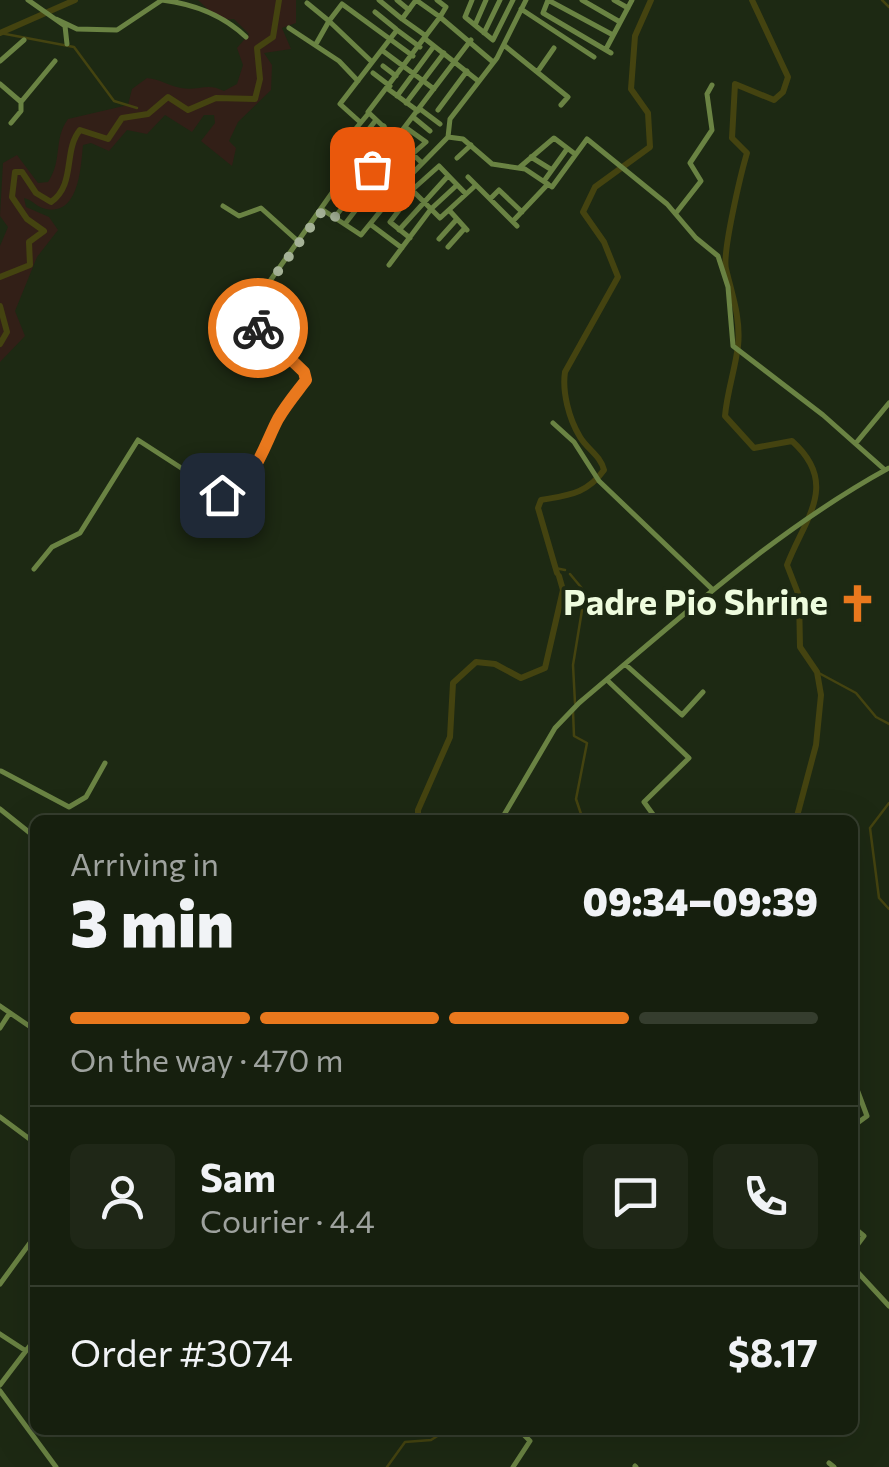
<!DOCTYPE html>
<meta charset="utf-8">
<style>
body{margin:0;font-family:Commissioner,sans-serif;background:#1f2717;color:#f1f3f6;height:100vh;display:flex;flex-direction:column;font-size:38px;white-space:nowrap}
*{box-sizing:border-box;margin:0}
p{font-size:32px;color:#9ea29e}
.icon{flex:none;width:55px;height:55px;fill:none;stroke:currentColor;stroke-width:2;stroke-linecap:round;stroke-linejoin:round}
.map{position:relative;flex:1;overflow:hidden}
.side{position:absolute;left:30px;top:815px;width:828px;height:620px;display:flex;flex-direction:column;background:#161f0e;border-radius:15px;box-shadow:0 10px 40px #0002,0 0 0 2px #353d2e}
.side>*{flex:none}
.pin{position:absolute;display:grid;place-items:center;width:85px;height:85px;color:#fff;margin:-42px;border-radius:20px;box-shadow:0 5px 15px #0006}
.courier{position:absolute;display:grid;place-items:center;width:100px;height:100px;margin:-50px;border:8px solid #e9781d;border-radius:50%;background:#fff;color:#222;box-shadow:0 2px 12px #0007}
.overview em{font-style:normal;font-weight:800}
.overview div{display:flex;flex-direction:column-reverse}
.overview{display:flex;align-items:center;justify-content:space-between;height:170px;padding:0 40px}
h1{font-size:65px;font-weight:800;line-height:75px}
.bar{display:grid;grid-template-columns:repeat(4,1fr);gap:15px 10px;align-content:center;height:120px;padding:0 40px}
.bar i{height:12px;border-radius:8px;background:#353d2e}
.bar .active{background:#e9781d}
.bar p{grid-column:span 4}
.line{display:flex;align-items:center;gap:25px;padding:0 40px;border-top:2px solid #353d2e}
.line div{flex:1}
.round{display:grid;place-items:center;flex:none;width:105px;height:105px;border-radius:15px;background:#1f2717}
.map>svg:first-child{display:block}
.green{fill:#321f17}
.lines{fill:none;stroke-linecap:round;stroke-linejoin:round}
.stream{stroke:#444310;stroke-width:2.5}
.river{stroke:#444310;stroke-width:6}
.minor{stroke:#6a8343;stroke-width:5}
.done{stroke:#a5b297;stroke-width:10;stroke-dasharray:0 18}
.route{stroke:#e9781d;stroke-width:12}
.labels{text-anchor:middle;stroke-width:8;stroke-linejoin:round;paint-order:stroke}
.poi-label{font-size:35px;font-weight:bold;fill:#eefcde;stroke:#1d2913;text-anchor:end}
</style>
<div class="map">
<svg width="889" height="1467" viewBox="0 0 889 1467">
<rect width="100%" height="100%" fill="#1d2913"/>
<path class="green" d="M198 0H296V23L282 28 291 49 264 53 272 65 271 90 238 122 229 141 236 148 232 166 201 141 215 123 214 115H204L192 132 165 115 147 134 127 130 109 151 91 143 83 145C81 164 80 216 46 209 36 207 33 200 24 198L26 207 49 217 58 230 37 257 15 311 25 336 0 362V246L8 227 0 216 3 163 17 155 38 183 48 182C63 160 53 140 68 119L128 105 132 89 147 78C160 79 169 86 181 88 199 91 207 82 224 91L237 84 243 65 237 48 249 34 234 19 219 20Z"/>
<g class="lines">
<path class="stream" d="M882 0 889 7
M0 33 74 47 114 101 137 108
M555 568 565 570
M570 574 585 592 573 665 575 703
M817 672 856 693 876 717 889 724
M573 711 574 736 587 743 576 799 583 820
M889 803 870 828 879 898 889 909
M852 1098 858 1112 852 1119
M387 1467 405 1442 431 1440 447 1430"/>
<path class="river" d="M752 0 788 77 783 92 774 100 735 84 732 138 747 153C741 173 722 253 726 269 732 294 741 319 738 346 735 370 727 392 725 416L754 448 792 441C840 484 805 518 787 565L799 596 800 647 817 672 821 695 816 745 796 820
M0 33 75 0
M0 277 30 265 29 242 44 231 27 219 12 197 15 172H22L36 193 51 202C76 185 63 150 80 130L108 139 122 118 148 114 168 97 188 110 216 98 255 99 260 79 257 48 273 37 279 0
M0 306 7 332 0 344
M557 573 538 508 541 500C568 495 587 494 604 470 601 456 587 449 580 437 569 419 562 392 565 372L618 277 604 242 583 212 595 187 650 147 648 113 631 89 635 36 651 0
M418 820V810L450 737 453 683 476 662 495 664 521 678 545 668 563 590 559 576"/>
<path class="minor" d="M28 0 65 26 67 44
M379 0 402 19
M397 0 409 10
M472 0 465 17 493 40 513 0
M548 0 543 13 611 53
M548 0 613 35
M582 0 620 22
M614 0 628 8
M307 3 329 21 316 44
M521 9 594 57
M375 12 396 29
M56 19 77 29 117 30 162 0C194 4 224 16 246 37
M475 25 486 0
M289 28 339 61 358 81
M484 33 500 0
M426 36 402 19 416 0 440 17 446 7 437 0
M424 38 477 80
M505 46 568 97 561 105
M606 49 632 0
M383 51 434 89
M0 61 24 40
M372 62 329 21 342 4 413 56
M383 66 396 76
M538 71 554 48
M373 73 390 86
M0 84 21 102 55 61
M388 89 418 111
M397 96 434 46
M406 103 444 53
M420 109 440 124
M438 110 467 71
M413 117 430 131
M360 122 340 104 397 30 420 47
M11 123 21 111V102
M353 132 368 114
M397 137 471 40
M448 137 450 119 497 58 526 0
M361 139 376 120
M370 146 384 126
M379 151 400 165 426 142 405 127
M531 157 552 170
M389 158 404 143
M457 158 471 145
M372 160 393 133
M422 163 368 112 440 17 493 62
M520 167 554 138 575 154
M468 177 517 226
M544 181 567 149
M412 190 439 166 466 194
M490 199 499 190 522 212
M223 206 239 216 261 208 300 243
M323 210 361 235 404 182 448 137 463 139 492 164 525 169 552 187 587 139 667 204 696 238 718 256 728 287 733 346 823 415 885 470
M449 210 467 230
M676 213 701 181 690 163 712 130 707 94 712 85
M335 217 373 168
M513 221 548 184
M345 224 381 177 371 169
M370 224 402 248
M399 230 448 176
M410 238 390 222 413 192
M439 239 457 219
M448 247 465 228
M389 265 431 209 457 185
M553 423 574 442 599 481 713 590
M856 443 889 403
M34 569 52 547 80 533 138 440 223 495 250 475 276 422 307 380 304 372 246 315 334 190 367 158 404 182 440 218 476 185
M626 665 682 715 703 692
M607 680 689 758 644 802 657 820
M1 771 69 807 86 797 105 763
M0 809 35 837
M501 820 555 728 579 703C679 619 774 531 889 468
M0 1006 35 1030
M0 1028 9 1014
M852 1076 867 1116 852 1127
M0 1117 35 1143
M852 1226 864 1236 852 1252
M852 1266 889 1306
M0 1284 35 1236
M0 1334 26 1351
M0 1385 35 1339
M0 1391 56 1467
M829 1463 834 1467
M635 1466 636 1467
M513 1467 530 1441 519 1430"/>
</g>
<g class="lines">
<path class="done" d="M258 328 246 315 323 210 335 217 372 169"/>
<path class="route" d="M222 495C254 487 264 445 278 419 286 405 297 392 306 380L304 372 258 328"/>
</g>
<defs>
<symbol id="church-bare" viewBox="-9 -9 18 18"><path d="M-1.2-6h2.4v3.5h3.3v2.4h-3.3V6h-2.4V-.1h-3.3v-2.4h3.3Z" fill="#e9781d" stroke="#1d2913" stroke-width="2.5" paint-order="stroke"/></symbol>
</defs>
<g fill-rule="evenodd">
<use href="#church-bare" x="830" y="576" width="55" height="55"/>
</g>
<g class="labels">
<g class="poi-label">
<text x="828" y="615">Padre Pio Shrine</text>
</g>
</g>
</svg>
<div class="pin" style="left:372px;top:169px;background:#ea580c"><svg class="icon" aria-label="bag" viewBox="0 0 24 24"><path d="M5 8h14l-1 12H6zM9 8a3 3 0 0 1 6 0"/></svg></div>
<div class="pin" style="left:222px;top:495px;background:#1f2937"><svg class="icon" aria-label="home" viewBox="0 0 24 24"><path d="M3 11l9-7 9 7M6 9v11h12V9"/></svg></div>
<div class="courier" style="left:258px;top:328px"><svg class="icon" aria-label="bike" viewBox="0 0 24 24"><circle cx="6" cy="16" r="4"/><circle cx="18" cy="16" r="4"/><path d="M6 16l4-8h5l3 8M10 8l3 8H6M13 5h3"/></svg></div>
<section class="side">
<div class="overview"><div><h1>3 min</h1><p>Arriving in</p></div><em>09:34–09:39</em></div>
<div class="bar"><i class="active"></i><i class="active"></i><i class="active"></i><i></i><p>On the way · 470 m</p></div>
<div class="line" style="height:180px"><a class="round"><svg class="icon" aria-label="person" viewBox="0 0 24 24"><circle cx="12" cy="8" r="4"/><path d="M4 21q1-7 8-7t8 7"/></svg></a><div><b>Sam</b><p>Courier · 4.4</p></div><a class="round"><svg class="icon" aria-label="chat" viewBox="0 0 24 24"><path d="M4 5h16v11H9l-5 4z"/></svg></a><a class="round"><svg class="icon" aria-label="phone" viewBox="0 0 24 24"><path d="M5 4h4l2 5-3 2q2 4 5 5l2-3 5 2v4C11 20 4 13 5 4z"/></svg></a></div>
<div class="line" style="height:130px"><div>Order #3074</div><b>$8.17</b></div>
</section>
</div>
